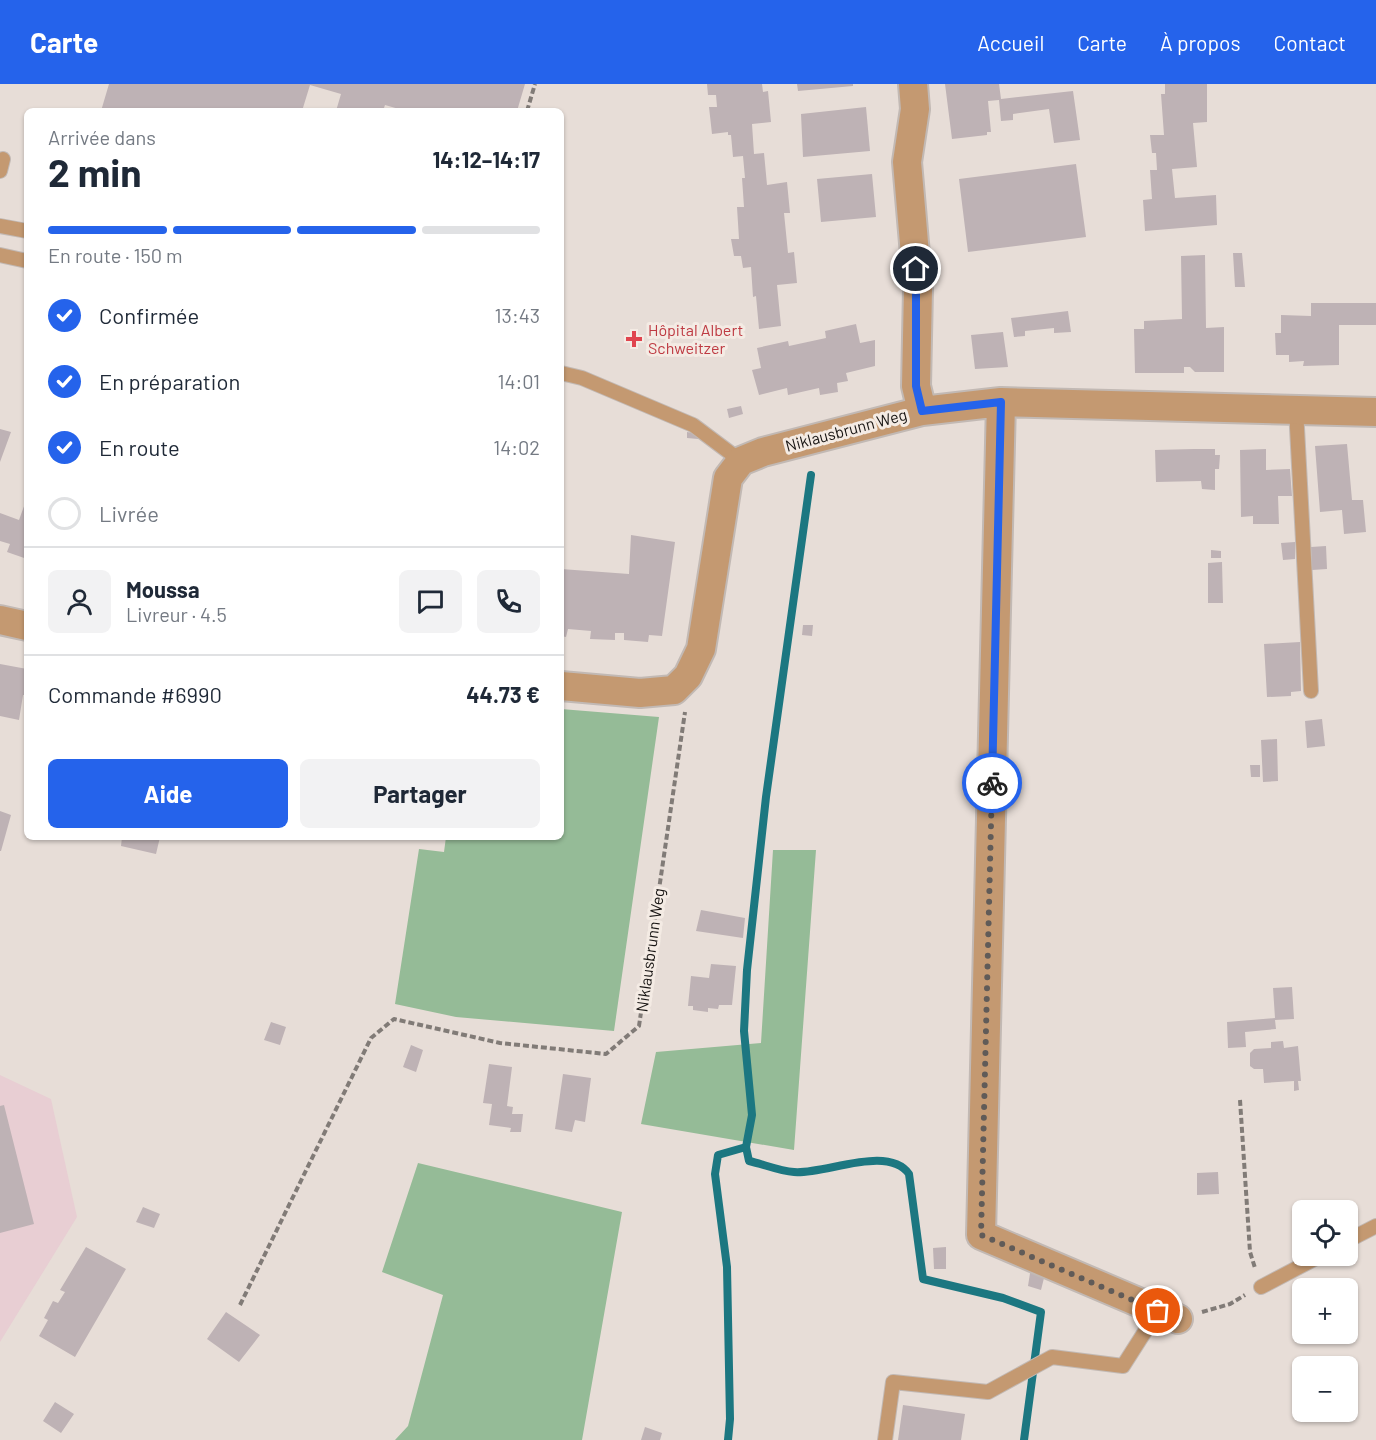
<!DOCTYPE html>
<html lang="fr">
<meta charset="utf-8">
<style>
body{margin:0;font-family:Barlow,sans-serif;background:#f2f2f3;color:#1f2937;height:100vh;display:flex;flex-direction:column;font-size:22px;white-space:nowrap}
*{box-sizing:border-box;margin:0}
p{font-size:20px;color:#747a83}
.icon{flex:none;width:33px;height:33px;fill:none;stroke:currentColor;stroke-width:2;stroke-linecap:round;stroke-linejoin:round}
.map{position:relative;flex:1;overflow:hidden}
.panel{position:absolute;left:24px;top:24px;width:540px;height:732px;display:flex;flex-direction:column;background:#fff;border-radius:9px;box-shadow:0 2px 4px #0004}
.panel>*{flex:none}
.buttons{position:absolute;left:1292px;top:1116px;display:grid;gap:12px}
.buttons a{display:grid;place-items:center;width:66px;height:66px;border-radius:9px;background:#fff;box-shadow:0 2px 4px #0004;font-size:30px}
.pin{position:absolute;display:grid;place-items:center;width:51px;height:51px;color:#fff;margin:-26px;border:3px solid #fff;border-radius:50%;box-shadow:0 2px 6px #0007}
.courier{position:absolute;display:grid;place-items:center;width:60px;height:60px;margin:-30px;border:4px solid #2563eb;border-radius:50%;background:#fff;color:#222;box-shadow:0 2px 8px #0007}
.summary em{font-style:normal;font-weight:700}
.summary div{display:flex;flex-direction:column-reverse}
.summary{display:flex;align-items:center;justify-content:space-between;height:102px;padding:0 24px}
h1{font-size:39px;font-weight:700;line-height:45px}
.bar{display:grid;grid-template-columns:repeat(4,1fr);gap:9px 6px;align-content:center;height:72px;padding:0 24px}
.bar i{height:8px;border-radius:4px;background:#e0e1e3}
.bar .selected{background:#2563eb}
.bar p{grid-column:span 4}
.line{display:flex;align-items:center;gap:15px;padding:0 24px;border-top:2px solid #e0e1e3}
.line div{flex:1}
.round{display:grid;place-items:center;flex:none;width:63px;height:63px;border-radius:9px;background:#f2f2f3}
ol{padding:0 24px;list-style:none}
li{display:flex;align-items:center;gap:18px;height:66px}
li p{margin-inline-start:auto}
li .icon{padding:6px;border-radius:50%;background:#2563eb;color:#fff;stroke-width:4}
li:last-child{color:#747a83}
li i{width:33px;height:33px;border:3px solid #e0e1e3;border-radius:50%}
.cta{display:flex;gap:12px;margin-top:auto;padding:12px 24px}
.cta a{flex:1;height:69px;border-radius:9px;background:#2563eb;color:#fff;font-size:24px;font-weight:700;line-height:69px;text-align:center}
.cta a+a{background:#f2f2f3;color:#1f2937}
header{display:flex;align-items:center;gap:36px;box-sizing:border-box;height:84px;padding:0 30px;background:#2563eb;color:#fff}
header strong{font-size:28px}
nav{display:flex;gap:33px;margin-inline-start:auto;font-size:21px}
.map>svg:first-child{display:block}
.commercial{fill:#e8ced3}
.green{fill:#95bb97}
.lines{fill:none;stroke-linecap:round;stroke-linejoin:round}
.stream{stroke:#1c7781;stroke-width:8}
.building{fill:#beb2b5}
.service-casing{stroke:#c2b9b4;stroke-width:16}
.minor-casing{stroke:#c2b9b4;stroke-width:32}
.path{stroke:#817b77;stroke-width:4;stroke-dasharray:6 3;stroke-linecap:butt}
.service{stroke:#c49971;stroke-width:14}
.minor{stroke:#c49971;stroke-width:28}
.done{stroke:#605b58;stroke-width:6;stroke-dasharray:0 10.8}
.route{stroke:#2563eb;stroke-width:8}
.health-dot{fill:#e0444e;stroke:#f4ebe4;stroke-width:2}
.labels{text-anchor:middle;stroke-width:6;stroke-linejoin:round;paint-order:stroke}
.health-label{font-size:16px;fill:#be3a42;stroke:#f4ebe4;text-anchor:start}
.street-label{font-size:16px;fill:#181513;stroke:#f4ebe4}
</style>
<header>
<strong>Carte</strong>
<nav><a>Accueil</a><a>Carte</a><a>À propos</a><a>Contact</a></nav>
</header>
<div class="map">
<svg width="1376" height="1356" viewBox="0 0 1376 1356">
<rect width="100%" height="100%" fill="#e7ddd7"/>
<path class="commercial" d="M0 991 51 1015 77 1133 0 1258Z"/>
<path class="green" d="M561 625 659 633 614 947 456 933 395 920 419 765 444 768 446 753H561Z
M773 766H816L794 1066 641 1040 656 968 761 959Z
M418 1079 622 1128 582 1356H395L408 1342 443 1211 382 1188Z"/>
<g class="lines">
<path class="stream" d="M746 1063 749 1077C763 1080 779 1087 794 1088 824 1091 888 1060 909 1090L923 1195 1003 1214 1041 1228 1024 1356
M728 1356 730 1335 727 1183 715 1090 718 1071 746 1063 752 1031 744 947 747 886 766 713 811 391"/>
</g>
<path class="building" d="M109 0H525L517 27H406L385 21 383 27H336L341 10 310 1 302 27H101Z
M707 0H762L763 8 768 7 771 38 752 40 754 70 764 69 767 101 787 98 790 129H784L788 169 794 168 797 199 777 201 781 242 759 245 756 212 753 213 751 183 743 184 741 172H734L731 155H739L737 123H744L742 94H745L743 72 733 73 731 51H728V48L712 50 709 23H717L716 11H708Z
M797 0H853V2L798 7Z
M945 0H999L1001 15 1073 7 1080 56 1054 59 1049 25 1013 30V36L1001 37 999 16 988 17 991 48H987V51L952 55Z
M1165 0H1207V38L1193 39 1197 83 1172 85 1175 114 1216 111 1217 141 1145 147 1143 116 1152 115 1150 86H1157L1156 69H1152L1150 51H1164L1161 10H1165Z
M866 23 870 67 803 73 801 30Z
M1076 80 1086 153 968 168 959 95Z
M872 90 876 133 821 138 817 95Z
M1233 169H1242L1245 203H1235Z
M1205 171 1206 244 1224 243V288H1195L1190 283H1184V289H1135L1134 245H1144V237L1182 235 1181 172Z
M1311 219H1376V241H1339V281L1303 282 1304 277 1289 278V271H1276L1275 249H1281V231L1311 232Z
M1068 227 1071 248 1054 249V244L1025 247V252L1014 253 1011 234Z
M856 240 860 259 875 256V282L846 289 848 297 837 299 838 308 820 311 819 304 788 311 787 304 759 311 752 286 761 284 757 264 788 257 789 262 826 254 825 247Z
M1003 248 1008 283 975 285 971 251Z
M741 322 743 330 729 334 727 325Z
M0 345 11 348 0 378Z
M687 348 699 350 698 355 687 354Z
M1347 360 1352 416H1363L1366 448 1344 450 1342 426 1320 428 1315 362Z
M1194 365H1215V371H1220L1219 385H1215V406L1202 405 1201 397 1156 398 1155 366Z
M1266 365V386L1290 385 1292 412H1278L1279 440H1253V432L1241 433 1240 366Z
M27 414V475L7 468 10 460 0 457V429L19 436Z
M631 451 675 458 662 552 649 551 648 558 624 556V549H615V556L590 555 591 547 568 545 566 553 561 552V485L629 490Z
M1295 458V475L1283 476 1281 459Z
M1326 462 1327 485 1312 486 1311 463Z
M1211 466 1221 467V474H1211Z
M1222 478 1223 519H1208V479Z
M803 541H813L812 552 802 551Z
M1300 558 1301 607 1291 608V612L1267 613 1264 560Z
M0 580 27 585V611H23L19 636 0 632Z
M1322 635 1325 662 1307 664 1305 637Z
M1277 655 1278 697 1263 698 1261 656Z
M1250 681H1260V693H1251Z
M0 727 11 731 1 767H0Z
M122 753H160L156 770 121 762Z
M701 826 745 834 743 854 696 847Z
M711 880 736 882 732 921H719L718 925 708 924V928L693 926V922H688L691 892 709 894Z
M1292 903 1294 935 1275 936 1276 945 1245 948 1246 963 1228 964 1227 938 1275 934 1273 904Z
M271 938 286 943 280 961 264 956Z
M1283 957 1284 964 1298 962 1301 997H1298L1299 1006 1294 1007V997L1264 999 1263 985H1254L1250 982V969L1254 965 1271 964V958Z
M411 961 423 966 416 988 403 983Z
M489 980 512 983 507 1022 513 1023 512 1030H523L521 1048H510L511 1044 489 1041 492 1020 483 1019Z
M563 990 591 994 585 1038 575 1036 572 1048 555 1045Z
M4 1021 34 1140 0 1149V1022Z
M1218 1088 1219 1110 1197 1111V1089Z
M143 1123 160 1130 154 1144 136 1138Z
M86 1163 126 1185 75 1273 39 1252 48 1236 44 1234 53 1217 58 1219 65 1208 60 1206Z
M946 1163V1185H934L933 1164Z
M1031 1183 1046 1186 1041 1206 1028 1202Z
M226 1228 260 1251 239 1278 207 1255Z
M55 1318 74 1330 61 1349 43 1337Z
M903 1321 965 1330 961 1356H898Z
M645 1343 662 1349 660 1356H641Z"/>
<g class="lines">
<defs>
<path id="service" d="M0 87 3 75
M0 142 27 147
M0 171 27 177
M561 289 582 294 693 341 741 377
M1296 325 1311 607
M1347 1157 1376 1142
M1261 1203 1320 1172
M885 1356 893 1298 988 1308 1052 1273 1123 1282 1158 1227"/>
<path id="minor" d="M913 0 915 25 907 78 918 205 916 302 922 327
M1001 318 981 1151 1178 1235
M0 536 27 542
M561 602 640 609 674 606 688 592 701 565 728 394 741 377 763 368 922 327 1001 318 1376 328"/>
</defs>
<use href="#service" class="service-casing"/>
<use href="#minor" class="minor-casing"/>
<path class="path" d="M527 27 535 0
M1240 1016 1250 1168 1255 1184
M240 1221 371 954 394 935 500 959 606 970 639 942 685 628
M1202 1228 1230 1220 1245 1211"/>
<use href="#service" class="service"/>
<use href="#minor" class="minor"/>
</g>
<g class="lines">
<path class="done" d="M992 699 981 1151 1158 1227"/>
<path class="route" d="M916 185V302L922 327 1001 318 992 699"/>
</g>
<path class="health-dot" d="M631 246h6v6h6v6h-6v6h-6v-6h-6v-6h6z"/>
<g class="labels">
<g class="health-label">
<text x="648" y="252">Hôpital Albert<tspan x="648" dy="18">Schweitzer</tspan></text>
</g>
<g class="street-label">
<text transform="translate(846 346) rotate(-15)" y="6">Niklausbrunn Weg</text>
<text transform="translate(650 866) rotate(-82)" y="6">Niklausbrunn Weg</text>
</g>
</g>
</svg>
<div class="buttons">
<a><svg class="icon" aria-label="locate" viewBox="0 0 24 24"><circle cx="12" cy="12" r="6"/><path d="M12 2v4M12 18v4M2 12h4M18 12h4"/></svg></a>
<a>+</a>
<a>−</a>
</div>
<div class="pin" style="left:1158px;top:1227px;background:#ea580c"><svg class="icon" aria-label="bag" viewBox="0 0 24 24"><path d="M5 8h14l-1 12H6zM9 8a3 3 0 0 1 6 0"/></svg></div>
<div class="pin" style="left:916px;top:185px;background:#1f2937"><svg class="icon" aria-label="home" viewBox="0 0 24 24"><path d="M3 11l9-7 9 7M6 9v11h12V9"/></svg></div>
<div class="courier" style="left:992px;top:699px"><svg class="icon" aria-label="bike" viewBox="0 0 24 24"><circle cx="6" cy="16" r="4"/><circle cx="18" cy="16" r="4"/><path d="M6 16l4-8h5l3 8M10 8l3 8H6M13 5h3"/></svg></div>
<section class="panel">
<div class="summary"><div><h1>2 min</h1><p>Arrivée dans</p></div><em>14:12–14:17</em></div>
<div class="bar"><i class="selected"></i><i class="selected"></i><i class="selected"></i><i></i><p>En route · 150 m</p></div>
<ol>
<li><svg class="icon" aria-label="check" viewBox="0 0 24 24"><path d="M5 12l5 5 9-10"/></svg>Confirmée<p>13:43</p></li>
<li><svg class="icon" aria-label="check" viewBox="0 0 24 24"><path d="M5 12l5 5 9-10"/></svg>En préparation<p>14:01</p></li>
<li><svg class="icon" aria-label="check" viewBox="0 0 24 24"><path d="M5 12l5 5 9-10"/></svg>En route<p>14:02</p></li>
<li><i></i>Livrée</li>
</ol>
<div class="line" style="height:108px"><a class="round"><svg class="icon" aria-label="person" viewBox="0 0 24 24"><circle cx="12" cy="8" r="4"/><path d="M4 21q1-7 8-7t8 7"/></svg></a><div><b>Moussa</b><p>Livreur · 4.5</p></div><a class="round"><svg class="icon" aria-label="chat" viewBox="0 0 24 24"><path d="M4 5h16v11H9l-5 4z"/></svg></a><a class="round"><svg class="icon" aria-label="phone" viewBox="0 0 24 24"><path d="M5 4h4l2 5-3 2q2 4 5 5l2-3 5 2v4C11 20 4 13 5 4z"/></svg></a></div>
<div class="line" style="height:78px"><div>Commande #6990</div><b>44.73 €</b></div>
<div class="cta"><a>Aide</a><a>Partager</a></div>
</section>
</div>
